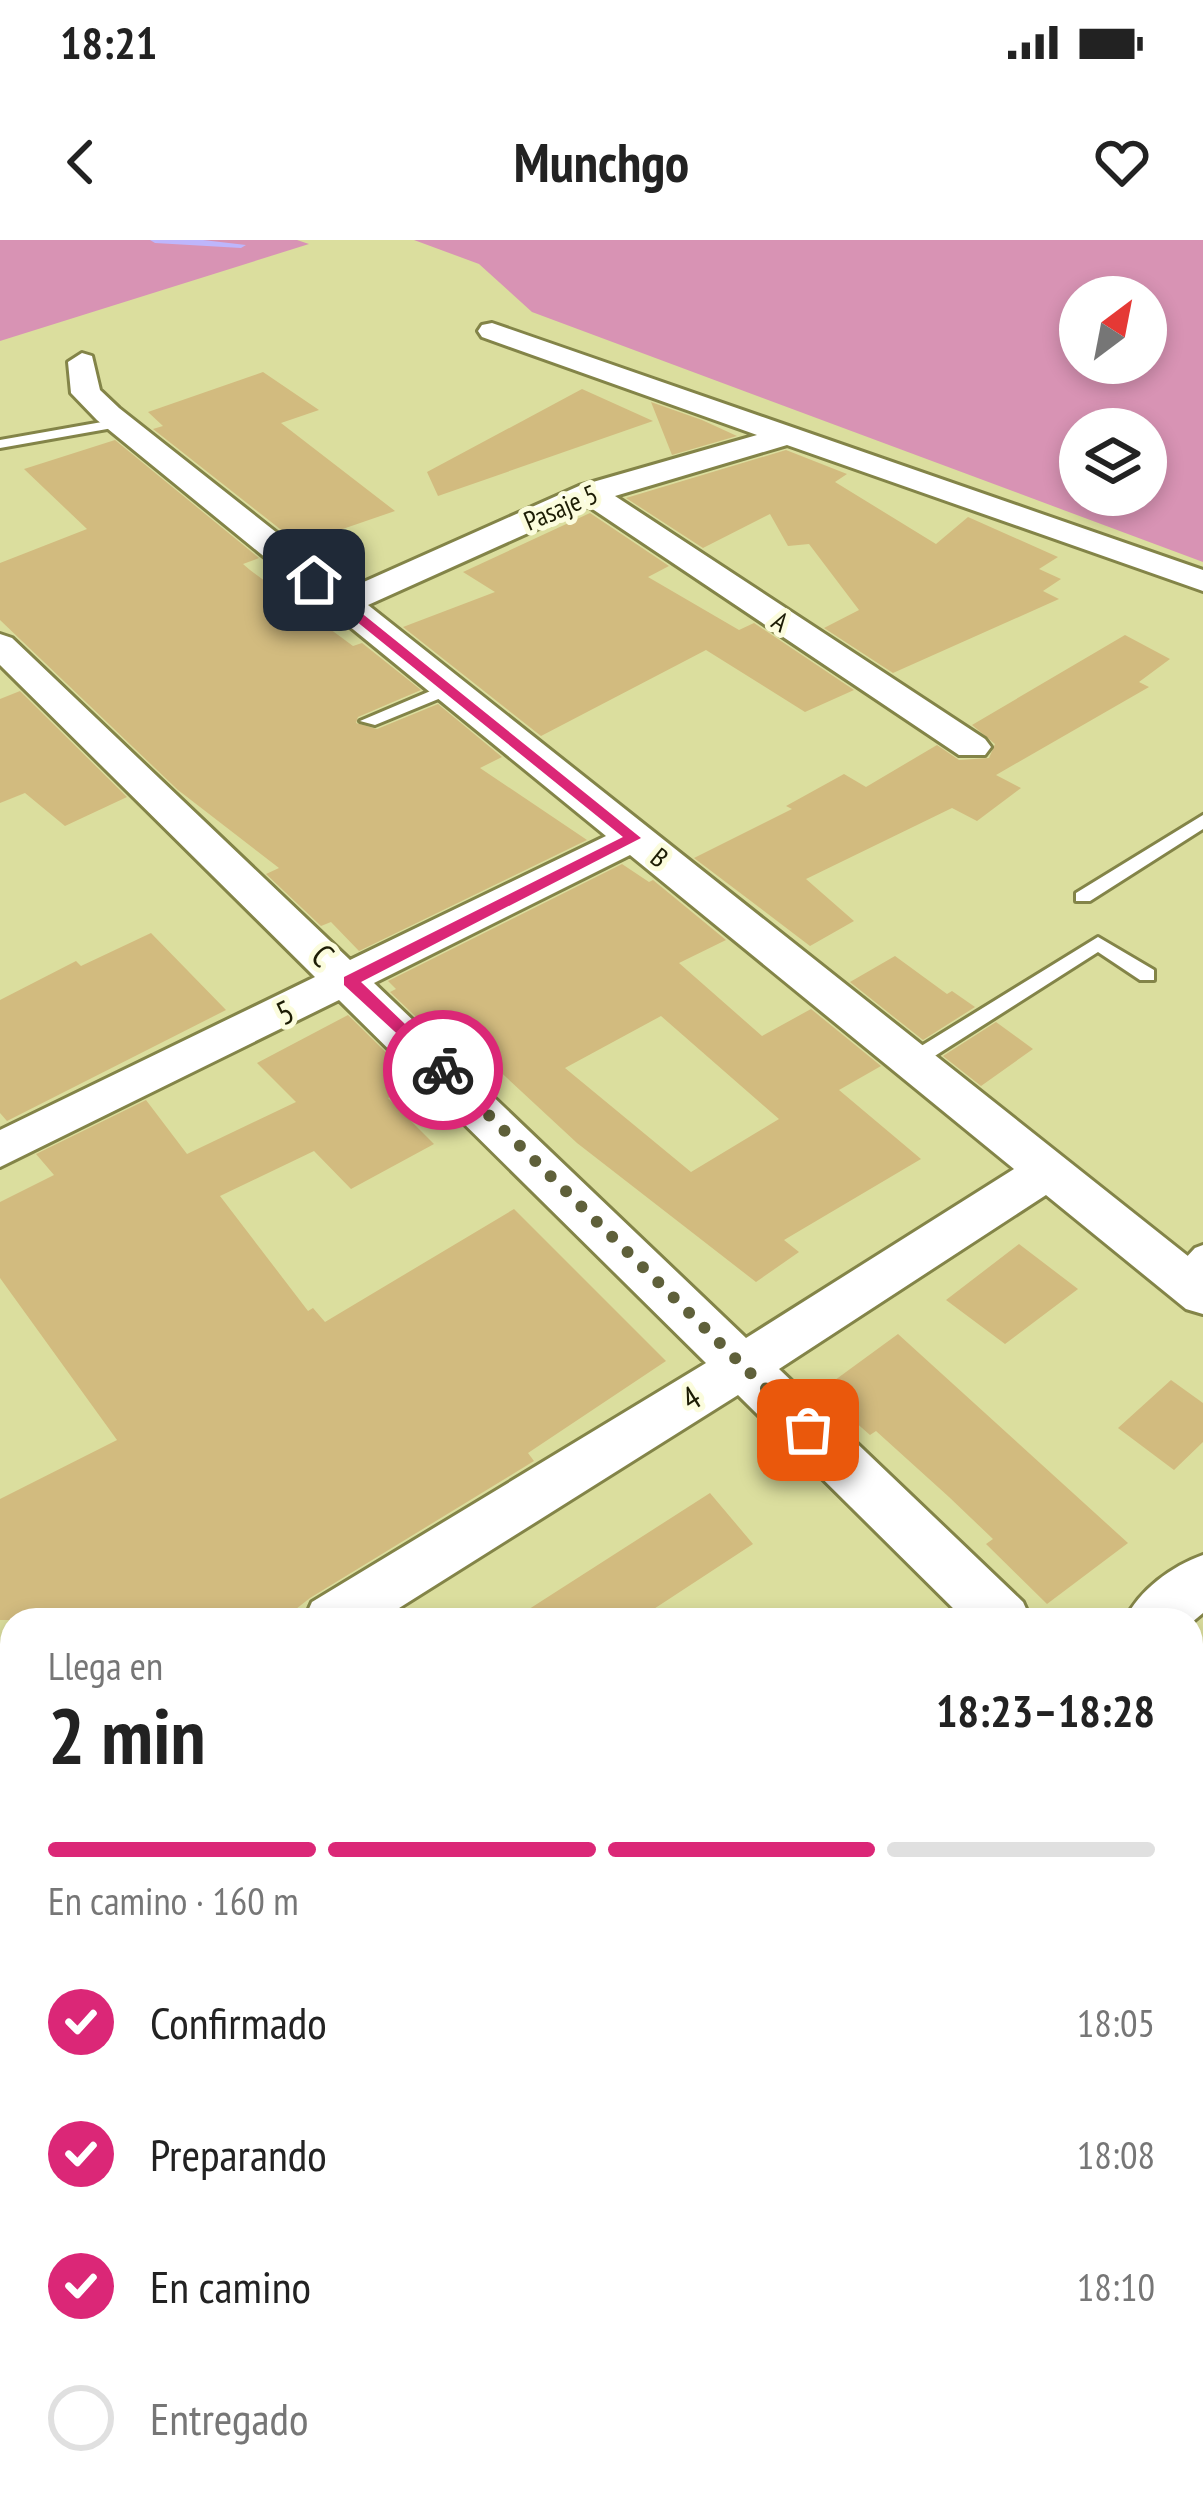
<!DOCTYPE html>
<html lang="es">
<meta charset="utf-8">
<style>
body{margin:0;font-family:"PT Sans Narrow",sans-serif;background:#f6f6f6;color:#222;height:100vh;display:flex;flex-direction:column;font-size:45px;white-space:nowrap}
*{box-sizing:border-box;margin:0}
p{font-size:39px;color:#767676}
.icon{flex:none;width:66px;height:66px;fill:none;stroke:currentColor;stroke-width:2;stroke-linecap:round;stroke-linejoin:round}
.map{position:relative;flex:1;overflow:hidden}
.drawer{position:absolute;left:0px;top:1368px;width:1203px;height:900px;display:flex;flex-direction:column;background:#fff;border-radius:36px 36px 0 0;box-shadow:0 6px 18px #0003}
.drawer>*{flex:none}
.needle{width:78px;rotate:32deg}
.buttons{position:absolute;left:1059px;top:36px;display:grid;gap:24px}
.buttons a{display:grid;place-items:center;width:108px;height:108px;border-radius:50%;background:#fff;box-shadow:0 6px 18px #0003;font-size:60px}
.pin{position:absolute;display:grid;place-items:center;width:102px;height:102px;color:#fff;margin:-51px;border-radius:24px;box-shadow:0 6px 18px #0006}
.courier{position:absolute;display:grid;place-items:center;width:120px;height:120px;margin:-60px;border:9px solid #db2777;border-radius:50%;background:#fff;color:#222;box-shadow:0 3px 15px #0007}
.summary em{font-style:normal;font-weight:700}
.summary div{display:flex;flex-direction:column-reverse}
.summary{display:flex;align-items:center;justify-content:space-between;height:204px;padding:0 48px}
h1{font-size:78px;font-weight:700;line-height:90px}
.bar{display:grid;grid-template-columns:repeat(4,1fr);gap:18px 12px;align-content:center;height:144px;padding:0 48px}
.bar i{height:15px;border-radius:9px;background:#e0e0e0}
.bar .selected{background:#db2777}
.bar p{grid-column:span 4}
ol{padding:0 48px;list-style:none}
li{display:flex;align-items:center;gap:36px;height:132px}
li p{margin-inline-start:auto}
li .icon{padding:12px;border-radius:50%;background:#db2777;color:#fff;stroke-width:4}
li:last-child{color:#767676}
li i{width:66px;height:66px;border:6px solid #e0e0e0;border-radius:50%}
.status{display:flex;justify-content:space-between;align-items:center;height:84px;padding:0 60px;background:#fff;direction:ltr}
.status svg{height:33px;fill:currentColor}
header{display:flex;justify-content:space-between;align-items:center;height:156px;padding:0 48px;background:#fff;font-size:54px;font-weight:700}
.map>svg:first-child{display:block}
.green{fill:#d893b4;fill-rule:evenodd}
.lines{fill:none;stroke-linecap:round;stroke-linejoin:round}
.stream{fill:#beb6fc;fill-rule:evenodd}
.building{fill:#d2bb7f;fill-rule:evenodd}
.service-casing{stroke:#838448;stroke-width:6}
.minor-casing{stroke:#838448;stroke-width:6}
.service{fill:#fff;fill-rule:evenodd}
.minor{fill:#fff;fill-rule:evenodd}
.route{fill:#db2777}
.done{stroke:#5f603a;stroke-width:12;stroke-dasharray:0 21.6}
.labels{text-anchor:middle;stroke-width:10;stroke-linejoin:round;paint-order:stroke}
.far-street-label{font-size:27px;fill:#1c1c04;stroke:#fbfcdd}
.street-label{font-size:33px;fill:#1c1c04;stroke:#fbfcdd}
</style>
<div class="status"><b>18:21</b><svg viewBox="0 0 49 12"><path d="M0 12V9h3v3zM5 12V6h3v6zM10 12V3h3v9zM15 12V0h3v12zM26 1h20v11H26zM47 4h2v5h-2z"/></svg></div>
<header><svg class="icon" aria-label="back" viewBox="0 0 24 24"><path d="M15 5l-7 7 7 7"/></svg>Munchgo<svg class="icon" aria-label="heart" viewBox="0 0 24 24"><path d="M12 20l-8-8c-3-5 5-10 8-4 3-6 11-1 8 4z"/></svg></header>
<div class="map">
<svg width="1203" height="2268" viewBox="0 0 1203 2268">
<rect width="100%" height="100%" fill="#dbde9e"/>
<path class="green" d="M0 0H297L309 4 0 101Z
M414 0H1203V322L532 72 479 24ZM1080 57H1146V123H1080ZM1080 189H1146V255H1080Z"/>
<g class="lines">
<path class="stream" d="M150 0H203L246 5 241 8 155 3Z"/>
</g>
<path class="building" d="M263 132 319 170 281 183 395 271 299 304 153 189 163 186 148 172Z
M582 149 653 181 438 256 427 232Z
M651 162 702 180 737 196 672 215Z
M115 200 259 318 243 324 250 330 353 406 362 403 421 450 358 477 356 483 377 489 438 464 502 517 480 528 587 600 359 711 331 682 321 686 266 634 279 628 178 550 0 380V323L87 289 24 229Z
M786 210 847 234 835 242 936 304 968 277 1058 317 1039 329 1061 339 1043 351 1059 359 893 433 824 388 859 370 809 304 788 306 770 274 703 308 626 258Z
M590 273 669 326 648 337 739 390 754 383 854 450 805 472 706 410 541 496 403 387 495 352 463 332Z
M1125 395 1170 419 1139 442 1149 447 996 535 1021 548 977 581 952 568 806 639 854 681 810 706 694 618 792 569 786 566 844 534 866 547 937 505 959 520 989 518 995 504 972 485Z
M20 451 127 557 65 586 25 553 0 563V459Z
M622 624 649 642 653 640 726 700 679 723 762 796 811 769 881 826 839 850 921 919 784 1000 799 1012 756 1042 577 903 479 812 462 821 390 752 396 749 388 741ZM661 776 779 879 691 932 565 828Z
M151 693 226 770 7 881 0 873V760L76 721 81 726Z
M895 716 947 754 952 751 975 767 923 800 850 742Z
M348 775 417 843 388 858 434 904 351 949 314 911 220 956 308 1071 313 1068 325 1082 514 969 666 1121 528 1213 534 1221 310 1358 282 1380H0V1259L117 1200 0 1038V962L54 935 36 914 146 860 187 914 296 862 257 823Z
M996 782 1033 809 981 846 943 816Z
M1019 1004 1078 1049 1005 1104 946 1060Z
M898 1094 1128 1303 1047 1364 986 1304 993 1299 949 1257 876 1191 870 1195 820 1151Z
M1171 1140 1203 1163V1202L1174 1230 1118 1188Z
M710 1253 753 1304 637 1380H512Z"/>
<g class="lines">
<defs>
<path id="service" d="M119 179 126 183 124 186 0 208V200Z
M447 444 455 449 453 453 375 485 360 481Z
M1203 575V589L1090 661H1076V653Z
M1098 697 1154 730V740H1140L1098 712 919 826H905L902 821 905 816Z
M1203 1005V1028L1188 1042H1172L1169 1036 1195 1008Z"/>
<path id="minor" d="M492 83 1203 330V351L787 205 615 256 985 499 991 507 985 515H959L588 266 368 365 1203 1028V1074L1186 1069 1046 955 779 1129 1023 1362 1031 1380H965L738 1155 380 1380H304L312 1362 706 1123 339 760 0 927V890L315 737 0 425V394L12 398 350 720 606 596 97 180 71 153 68 122 82 113 92 116 100 150 119 168 348 349 579 246 757 195 482 97 478 91 482 85ZM630 615 1014 929 746 1098 374 743Z
M1203 1315V1373L1191 1383 1125 1380C1139 1350 1172 1326 1203 1315Z
M0 1520 12 1525V1599L0 1594Z
M1191 1536 1203 1541V1606L1191 1601Z
M1203 2103V2184L1191 2189V2108Z
M370 2256H448L453 2268H375Z
M1046 2256H1128L1123 2268H1041Z"/>
</defs>
<use href="#service" class="service-casing"/>
<use href="#minor" class="minor-casing"/>
<use href="#service" class="service"/>
<use href="#minor" class="minor"/>
</g>
<path class="route" d="M309 338H318L641 598 361 742 449 826V835L443 836 344 745V737L623 597 309 343Z"/>
<g class="lines">
<path class="done" d="M443 830 808 1190"/>
</g>
<g class="labels">
<g class="far-street-label">
<text transform="translate(561 268) rotate(-23)" y="9">Pasaje 5</text>
<text transform="translate(780 382) rotate(33)" y="9">A</text>
<text transform="translate(659 618) rotate(39)" y="9">B</text>
</g>
<g class="street-label">
<text transform="translate(323 715) rotate(44)" y="12">C</text>
<text transform="translate(285 772) rotate(-26)" y="12">5</text>
<text transform="translate(691 1158) rotate(-32)" y="12">4</text>
</g>
</g>
</svg>
<div class="buttons">
<a><svg class="needle" viewBox="-14 -14 28 28"><path d="M0-13l5 13h-10z" fill="#e53935"/><path d="M0 13l5-13h-10z" fill="#767676"/></svg></a>
<a><svg class="icon" aria-label="layers" viewBox="0 0 24 24"><path d="M12 4l9 5-9 5-9-5zM3 14l9 5 9-5"/></svg></a>
</div>
<div class="pin" style="left:808px;top:1190px;background:#ea580c"><svg class="icon" aria-label="bag" viewBox="0 0 24 24"><path d="M5 8h14l-1 12H6zM9 8a3 3 0 0 1 6 0"/></svg></div>
<div class="pin" style="left:314px;top:340px;background:#1f2937"><svg class="icon" aria-label="home" viewBox="0 0 24 24"><path d="M3 11l9-7 9 7M6 9v11h12V9"/></svg></div>
<div class="courier" style="left:443px;top:830px"><svg class="icon" aria-label="bike" viewBox="0 0 24 24"><circle cx="6" cy="16" r="4"/><circle cx="18" cy="16" r="4"/><path d="M6 16l4-8h5l3 8M10 8l3 8H6M13 5h3"/></svg></div>
<section class="drawer">
<div class="summary"><div><h1>2 min</h1><p>Llega en</p></div><em>18:23–18:28</em></div>
<div class="bar"><i class="selected"></i><i class="selected"></i><i class="selected"></i><i></i><p>En camino · 160 m</p></div>
<ol>
<li><svg class="icon" aria-label="check" viewBox="0 0 24 24"><path d="M5 12l5 5 9-10"/></svg>Confirmado<p>18:05</p></li>
<li><svg class="icon" aria-label="check" viewBox="0 0 24 24"><path d="M5 12l5 5 9-10"/></svg>Preparando<p>18:08</p></li>
<li><svg class="icon" aria-label="check" viewBox="0 0 24 24"><path d="M5 12l5 5 9-10"/></svg>En camino<p>18:10</p></li>
<li><i></i>Entregado</li>
</ol>
</section>
</div>
